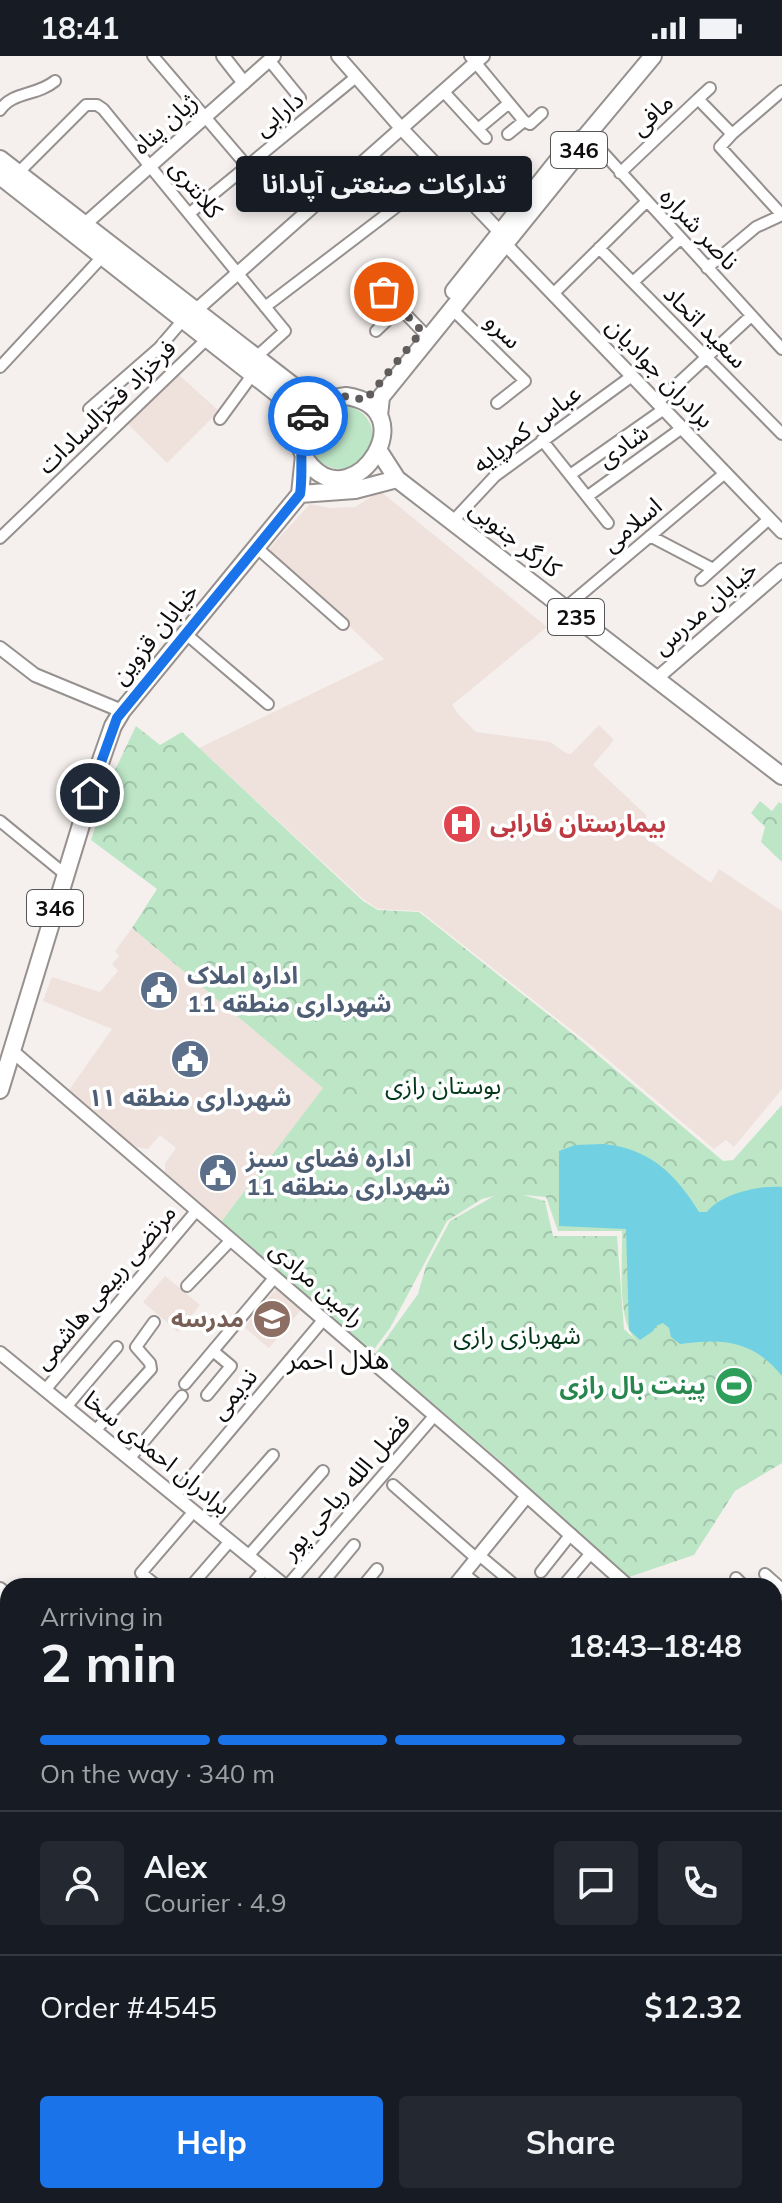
<!DOCTYPE html>
<meta charset="utf-8">
<style>
body{margin:0;font-family:Mulish,"Noto Sans Arabic",sans-serif;background:#242831;color:#f1f3f6;height:100vh;display:flex;flex-direction:column;font-size:30px;white-space:nowrap}
*{box-sizing:border-box;margin:0}
p{font-size:26px;color:#9ea1a6}
.icon{flex:none;width:44px;height:44px;fill:none;stroke:currentColor;stroke-width:2;stroke-linecap:round;stroke-linejoin:round}
.map{position:relative;flex:1;overflow:hidden}
.panel{position:absolute;left:0px;top:1522px;width:782px;height:626px;display:flex;flex-direction:column;background:#171b24;border-radius:24px 24px 0 0;box-shadow:0 4px 12px #0003}
.panel>*{flex:none}
.pin{position:absolute;display:grid;place-items:center;width:68px;height:68px;color:#fff;margin:-34px;border:4px solid #fff;border-radius:50%;box-shadow:0 2px 8px #0007}
.courier{position:absolute;display:grid;place-items:center;width:80px;height:80px;margin:-40px;border:6px solid #1a73e8;border-radius:50%;background:#fff;color:#222;box-shadow:0 2px 10px #0007}
.bubble{position:absolute;height:56px;border-radius:8px;background:#171b24;box-shadow:0 4px 12px #0003;font-size:26px;font-weight:700;line-height:56px;text-align:center}
.headline em{font-style:normal;font-weight:700}
.headline div{display:flex;flex-direction:column-reverse}
.headline{display:flex;align-items:center;justify-content:space-between;height:136px;padding:0 40px}
h1{font-size:52px;font-weight:700;line-height:60px}
.bar{display:grid;grid-template-columns:repeat(4,1fr);gap:12px 8px;align-content:center;height:96px;padding:0 40px}
.bar i{height:10px;border-radius:6px;background:#363941}
.bar .selected{background:#1a73e8}
.bar p{grid-column:span 4}
.line{display:flex;align-items:center;gap:20px;padding:0 40px;border-top:2px solid #363941}
.line div{flex:1}
.round{display:grid;place-items:center;flex:none;width:84px;height:84px;border-radius:8px;background:#242831}
.cta{display:flex;gap:16px;margin-top:auto;padding:16px 40px}
.cta a{flex:1;height:92px;border-radius:8px;background:#1a73e8;color:#fff;font-size:32px;font-weight:700;line-height:92px;text-align:center}
.cta a+a{background:#242831;color:#f1f3f6}
.status{display:flex;justify-content:space-between;align-items:center;height:56px;padding:0 40px;background:#171b24;direction:ltr}
.status svg{height:22px;fill:currentColor}
.map>svg:first-child{display:block}
.built{fill:#efe2dc}
.grass{fill:#bde6c7}
.park{fill:url(#park-crowns);fill-rule:evenodd}
.water{fill:#71d0e2}
.lines{fill:none;stroke-linecap:round;stroke-linejoin:round}
.minor-casing{stroke:#96918f;stroke-width:14}
.tertiary-casing{stroke:#96918f;stroke-width:16}
.primary-casing{stroke:#96918f;stroke-width:20}
.minor{stroke:#fff;stroke-width:10}
.tertiary{stroke:#fff;stroke-width:12}
.primary{stroke:#fff;stroke-width:16}
.done{stroke:#5f5c5b;stroke-width:8;stroke-dasharray:0 14.4}
.route{stroke:#1a73e8;stroke-width:10}
.labels{text-anchor:middle;stroke-width:7;stroke-linejoin:round;paint-order:stroke}
.shield{fill:#fff;stroke:#565555;stroke-width:2}
.shield-label{font-size:22px;font-weight:bold;fill:#0e0c0c}
.street-label{font-size:24px;fill:#0e0c0c;stroke:#fff}
.health-label{font-size:24px;font-weight:bold;fill:#be3a42;stroke:#fff;text-anchor:start}
.service-label{font-size:24px;font-weight:bold;fill:#4e5e75;stroke:#fff;text-anchor:start}
.park-label{font-size:24px;fill:#033719;stroke:#fff}
.education-label{font-size:24px;font-weight:bold;fill:#785e54;stroke:#fff;text-anchor:end}
.leisure-label{font-size:24px;font-weight:bold;fill:#27864d;stroke:#fff;text-anchor:end}
.neighbourhood-label{font-size:26px;fill:#0e0c0c;stroke:#fff}
</style>
<div class="status"><b>18:41</b><svg viewBox="0 0 49 12"><path d="M0 12V9h3v3zM5 12V6h3v6zM10 12V3h3v9zM15 12V0h3v12zM26 1h20v11H26zM47 4h2v5h-2z"/></svg></div>
<div class="map">
<svg width="782" height="2147" viewBox="0 0 782 2147">
<defs>
<pattern id="park-crowns" width="20" height="18" patternUnits="userSpaceOnUse" patternTransform="scale(2)"><rect width="20" height="18" fill="#bde6c7"/><path d="M2 6a3 3 0 1 1 6 0M12 15a3 3 0 1 1 6 0" fill="none" stroke="#a1c4aa"/></pattern>
</defs>
<rect width="100%" height="100%" fill="#f5f0ed"/>
<path class="built" d="M178 318 219 355 167 407 128 368Z
M380 435 547 571 452 649 460 660 476 676 550 686 566 697 571 698 599 669 614 684 593 709 647 760 638 776 711 827 719 813 782 855V1033L734 1091 726 1084 714 1093 588 987 420 855 378 853 363 843 199 692 384 603 268 494 310 448 330 452 355 451Z
M132 872 324 1032 221 1166 165 1116V1107L176 1092 160 1079 148 1093 135 1091 69 1034 112 973 43 945 52 921 100 936 118 915 112 908 119 900 115 895Z
M165 1220 200 1249 178 1276 143 1246Z
M276 1233 301 1254 269 1292 244 1271Z"/>
<path class="grass" d="M309 381a32 32 0 1 1 64 0a32 32 0 1 1-64 0Z"/>
<path class="park" d="M136 670 160 689 182 676 363 845 378 854 419 856 579 983 723 1105 733 1104 782 1049V1407L735 1435 694 1499 626 1522 499 1404 375 1298 418 1238 426 1210 450 1165 494 1140 482 1143 447 1165 390 1272 372 1296 221 1166 323 1032 132 872 157 833 91 784 114 716ZM523 1139 546 1141 558 1175H622C623 1203 616 1264 636 1284L624 1273 617 1180H553L545 1145Z
M760 745 772 755 779 746 782 748V806L761 786 765 771 751 757Z"/>
<path class="water" d="M603 1088C649 1092 676 1118 699 1156H707C721 1138 759 1129 782 1131V1320C753 1284 723 1282 680 1288L671 1281 669 1272 663 1267 656 1270 653 1275 640 1284 629 1274 626 1173 559 1170V1095L575 1089Z"/>
<g class="lines">
<defs>
<path id="minor" d="M153 0 247 110
M470 0 524 65 508 78
M269 4 300 42
M443 35 486 82
M698 43 710 32
M0 54C13 35 37 40 55 25
M524 65 530 68 542 57
M478 73 509 47
M732 78 720 91 782 159
M587 79 782 293
M18 117 86 49H97L103 53 285 275 255 302
M620 117 698 43 732 78 782 35
M296 127 315 148
M190 157 356 21
M599 192 782 378
M707 212 756 171 782 159
M368 219 422 275
M633 226 680 183
M553 238 646 146
M265 251 442 116
M453 254 525 325 497 347
M376 275 400 252
M0 311 102 201
M657 347 751 260
M89 353 159 292 183 264
M220 363 253 318
M542 384 608 467
M570 419 664 353
M588 440 682 372
M453 465 495 420 632 320
M650 480 713 513
M0 482 207 283
M256 491 343 568
M701 524 769 463
M565 552 725 417
M186 578 268 648
M0 765 66 819
M187 1230 231 1184
M185 1328 275 1221
M45 1334 197 1154
M207 1339 231 1310 213 1295
M66 1351 117 1291
M95 1375 151 1313 150 1307 136 1291 154 1266
M129 1403 182 1340
M393 1429 476 1502
M175 1440 324 1263
M211 1469 273 1399
M479 1499 516 1530
M248 1500 323 1415
M541 1516 571 1478
M464 1518 479 1530
M765 1518 782 1533
M736 1522 744 1530
M157 1530 141 1517 189 1461
M191 1530 230 1485
M251 1530 265 1513
M287 1530 435 1359
M320 1530 354 1489
M363 1530 377 1513
M563 1530 591 1497
M0 1871 8 1857
M774 1882 782 1873
M0 1967 8 1957
M774 2021 782 2012
M0 2063 8 2069
M774 2113 782 2104
M499 2140 505 2147
M274 2147 281 2140
M402 2147 410 2140
M582 2147 589 2140"/>
<path id="tertiary" d="M223 0 244 27
M338 0 401 72 500 176
M85 168 274 0
M505 188 782 476
M195 255 483 0
M0 592 35 619 122 655
M656 623 782 514
M11 994 498 1414 628 1530
M0 1297 285 1530
M454 1530 527 1440
M0 1533 8 1541
M774 1684 782 1692
M0 1752 8 1759
M0 1915 8 1923
M0 2087 8 2077
M774 2131 782 2140
M222 2140 229 2147"/>
<path id="primary" d="M0 103 318 349
M0 120 307 361
M454 235 567 93 583 82
M346 340C426 352 356 460 311 410 284 381 313 343 346 340Z
M379 360 381 341 576 100 587 79 653 0
M379 395 397 423 782 720
M300 438 355 434 397 423
M0 1034 99 710 113 670 122 655 300 438 304 399
M774 1556 782 1550
M89 2147 96 2140
M111 2147 119 2140
M126 2147 134 2140"/>
</defs>
<use href="#minor" class="minor-casing"/>
<use href="#tertiary" class="tertiary-casing"/>
<use href="#primary" class="primary-casing"/>
<use href="#minor" class="minor"/>
<use href="#tertiary" class="tertiary"/>
<use href="#primary" class="primary"/>
</g>
<g class="lines">
<path class="done" d="M308 360C324 342 343 335 365 345L422 275 384 236"/>
<path class="route" d="M90 737 117 662 300 438C304 414 297 378 308 360"/>
</g>
<defs>
<symbol id="hospital-disc" viewBox="-11 -11 22 22"><circle r="9.5" fill="#e0444e" stroke="#fff"/><path d="M-5-5h3v3.5h4V-5h3V5h-3V1.5h-4V5h-3Z" fill="#fff"/></symbol>
<symbol id="civic-disc" viewBox="-11 -11 22 22"><circle r="9.5" fill="#5c6f8a" stroke="#fff"/><path d="M-.6-6.5H3V-4.5H.6V-3L4-1V1h2V6H-6V1h2V-1L-.6-3ZM-1.2 2.5V6h2.4V2.5Z" fill="#fff"/></symbol>
<symbol id="school-disc" viewBox="-11 -11 22 22"><circle r="9.5" fill="#8d6e63" stroke="#fff"/><path d="M0-5L7-2L0 1L-7-2ZM-4 1L0 2.5L4 1V4Q0 6-4 4Z" fill="#fff"/></symbol>
<symbol id="stadium-disc" viewBox="-11 -11 22 22"><circle r="9.5" fill="#2e9e5b" stroke="#fff"/><path d="M0-5a6.5 5 0 1 0 0 10a6.5 5 0 1 0 0-10ZM-3.5-1.8h7v3.6h-7Z" fill="#fff"/></symbol>
</defs>
<g fill-rule="evenodd">
<use href="#hospital-disc" x="440" y="746" width="44" height="44"/>
<use href="#civic-disc" x="137" y="912" width="44" height="44"/>
<use href="#civic-disc" x="168" y="981" width="44" height="44"/>
<use href="#civic-disc" x="196" y="1095" width="44" height="44"/>
<use href="#school-disc" x="250" y="1241" width="44" height="44"/>
<use href="#stadium-disc" x="712" y="1308" width="44" height="44"/>
</g>
<g class="labels">
<g class="shield">
<rect x="551" y="76" width="56" height="36" rx="6"/>
<rect x="548" y="543" width="56" height="36" rx="6"/>
<rect x="27" y="834" width="56" height="36" rx="6"/>
</g>
<g class="shield-label">
<text x="579" y="102">346</text>
<text x="576" y="569">235</text>
<text x="55" y="860">346</text>
</g>
<g class="street-label">
<text transform="translate(279 58) rotate(-39)" y="8">دارابی</text>
<text transform="translate(652 59) rotate(-43)" y="8">مافی</text>
<text transform="translate(165 68) rotate(-42)" y="8">ژیان پناه</text>
<text transform="translate(196 133) rotate(51)" y="8">کلانتری</text>
<text transform="translate(699 173) rotate(47)" y="8">ناصر شراره</text>
<text transform="translate(705 271) rotate(45)" y="8">سعید اتحاد</text>
<text transform="translate(503 275) rotate(44)" y="8">سرو</text>
<text transform="translate(660 317) rotate(46)" y="8">برادران جوادیان</text>
<text transform="translate(107 351) rotate(-44)" y="8">فرخزاد فخرالسادات</text>
<text transform="translate(527 373) rotate(-37)" y="8">عباس کمرپایه</text>
<text transform="translate(623 390) rotate(-36)" y="8">شادی</text>
<text transform="translate(632 469) rotate(-40)" y="8">اسلامی</text>
<text transform="translate(515 483) rotate(38)" y="8">کارگر جنوبی</text>
<text transform="translate(705 552) rotate(-41)" y="8">خیابان مدرس</text>
<text transform="translate(155 578) rotate(-51)" y="8">خیابان قزوین</text>
<text transform="translate(317 1228) rotate(41)" y="8">رامین مرادی</text>
<text transform="translate(105 1231) rotate(-50)" y="8">مرتضی ربیعی هاشمی</text>
<text transform="translate(234 1338) rotate(-50)" y="8">ندیمی</text>
<text transform="translate(157 1397) rotate(39)" y="8">برادران احمدی سخا</text>
<text transform="translate(346 1431) rotate(-49)" y="8">فضل الله ریاحی پور</text>
</g>
<g class="health-label">
<text x="490" y="776">بیمارستان فارابی</text>
</g>
<g class="service-label">
<text x="187" y="928">اداره املاک<tspan x="187" dy="28">شهرداری منطقه 11</tspan></text>
<text x="190" y="1050" text-anchor="middle">شهرداری منطقه ۱۱</text>
<text x="246" y="1111">اداره فضای سبز<tspan x="246" dy="28">شهرداری منطقه 11</tspan></text>
</g>
<g class="park-label">
<text x="443" y="1038">بوستان رازی</text>
<text x="517" y="1288">شهربازی رازی</text>
</g>
<g class="education-label">
<text x="244" y="1271">مدرسه</text>
</g>
<g class="leisure-label">
<text x="706" y="1338">پینت بال رازی</text>
</g>
<g class="neighbourhood-label">
<text x="338" y="1313">هلال احمر</text>
</g>
</g>
</svg>
<div class="pin" style="left:384px;top:236px;background:#ea580c"><svg class="icon" aria-label="bag" viewBox="0 0 24 24"><path d="M5 8h14l-1 12H6zM9 8a3 3 0 0 1 6 0"/></svg></div>
<div class="pin" style="left:90px;top:737px;background:#1f2937"><svg class="icon" aria-label="home" viewBox="0 0 24 24"><path d="M3 11l9-7 9 7M6 9v11h12V9"/></svg></div>
<div class="courier" style="left:308px;top:360px"><svg class="icon" aria-label="car" viewBox="0 0 24 24"><path d="M5 17H2v-5l4-1 3-4h7l3 4 3 1v5h-3M9 17h6M6 11h13"/><circle cx="7" cy="17" r="2"/><circle cx="17" cy="17" r="2"/></svg></div>
<div class="bubble" style="left:236px;top:100px;width:296px">تدارکات صنعتی آپادانا</div>
<section class="panel">
<div class="headline"><div><h1>2 min</h1><p>Arriving in</p></div><em>18:43–18:48</em></div>
<div class="bar"><i class="selected"></i><i class="selected"></i><i class="selected"></i><i></i><p>On the way · 340 m</p></div>
<div class="line" style="height:144px"><a class="round"><svg class="icon" aria-label="person" viewBox="0 0 24 24"><circle cx="12" cy="8" r="4"/><path d="M4 21q1-7 8-7t8 7"/></svg></a><div><b>Alex</b><p>Courier · 4.9</p></div><a class="round"><svg class="icon" aria-label="chat" viewBox="0 0 24 24"><path d="M4 5h16v11H9l-5 4z"/></svg></a><a class="round"><svg class="icon" aria-label="phone" viewBox="0 0 24 24"><path d="M5 4h4l2 5-3 2q2 4 5 5l2-3 5 2v4C11 20 4 13 5 4z"/></svg></a></div>
<div class="line" style="height:104px"><div>Order #4545</div><b>$12.32</b></div>
<div class="cta"><a>Help</a><a>Share</a></div>
</section>
</div>
